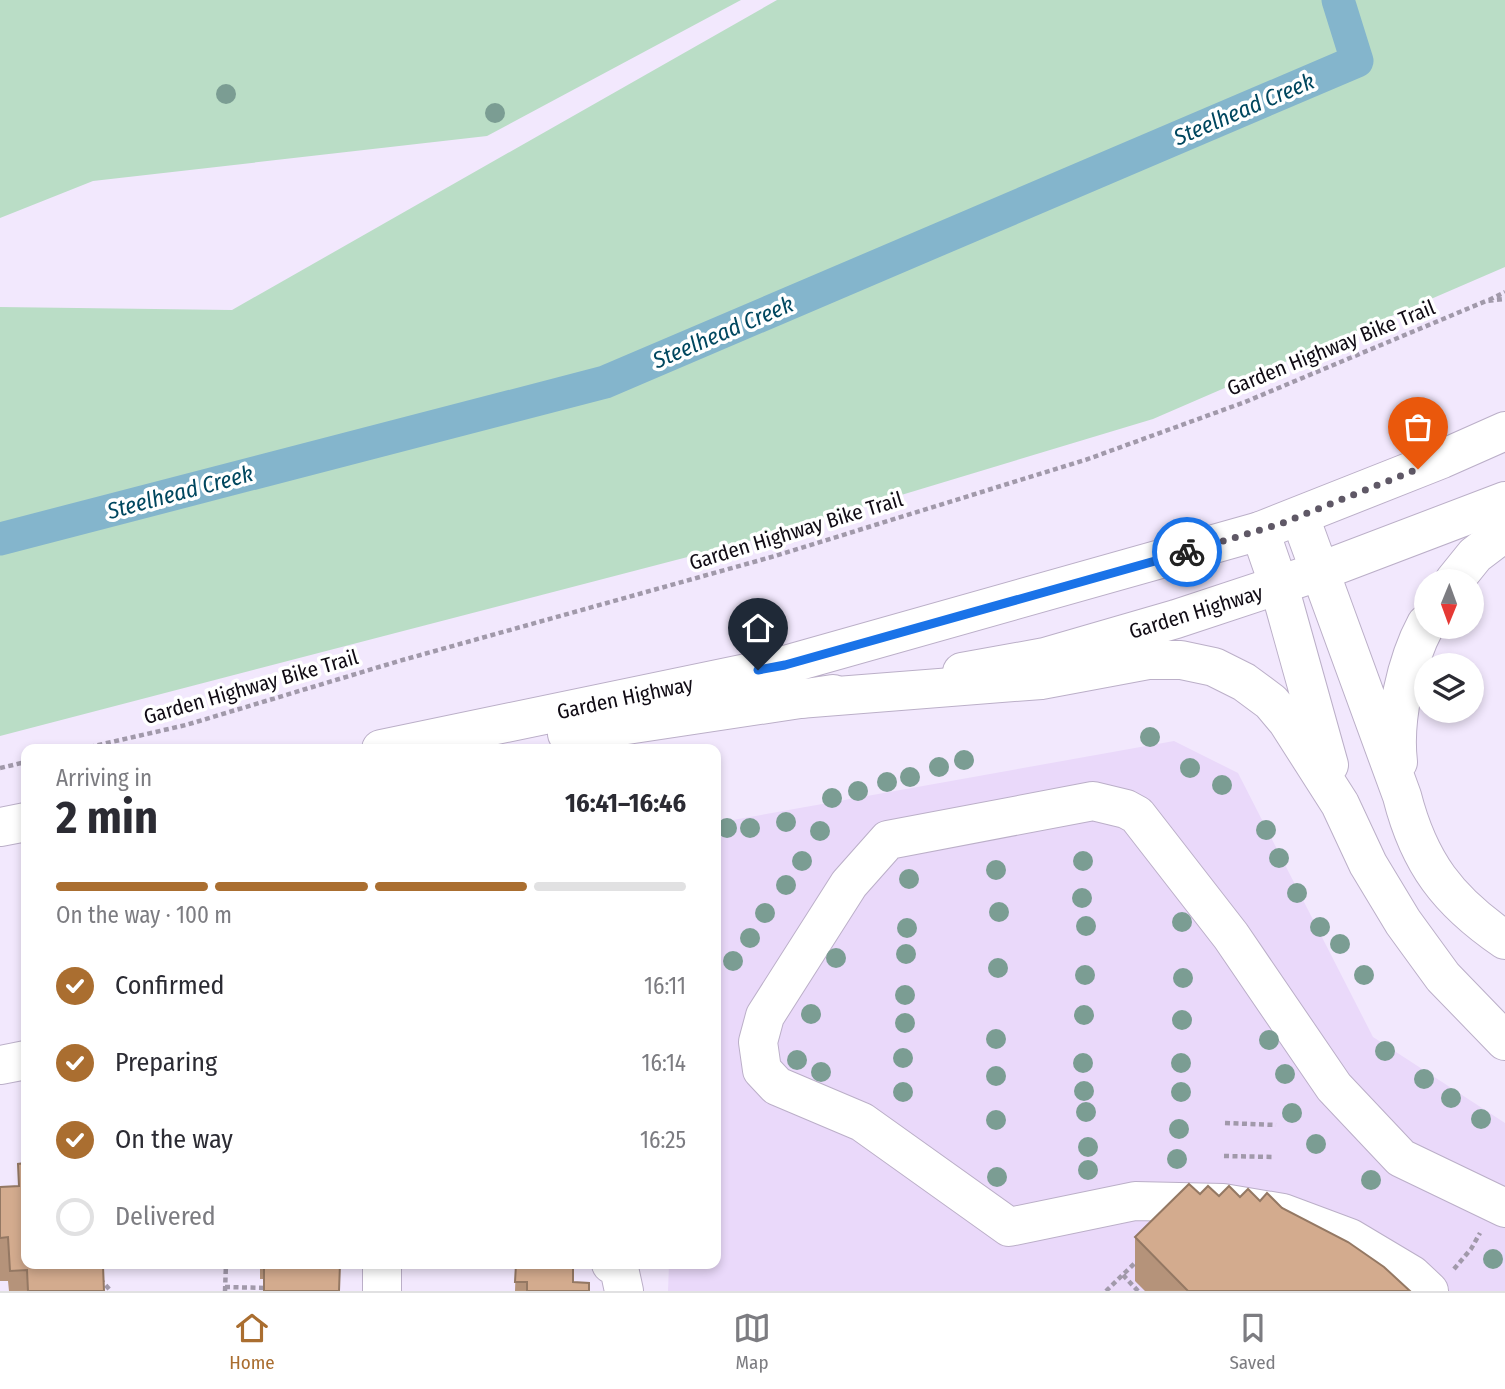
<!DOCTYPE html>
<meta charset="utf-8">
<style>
body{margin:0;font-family:"Fira Sans Condensed",sans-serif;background:#f2f2f3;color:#2b2b33;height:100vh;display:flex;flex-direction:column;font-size:26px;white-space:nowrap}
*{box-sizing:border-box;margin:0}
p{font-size:23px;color:#7c7c81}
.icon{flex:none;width:38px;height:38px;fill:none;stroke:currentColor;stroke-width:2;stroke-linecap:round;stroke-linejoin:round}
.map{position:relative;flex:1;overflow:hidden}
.drawer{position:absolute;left:21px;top:744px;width:700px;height:525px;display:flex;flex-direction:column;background:#fff;border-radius:14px;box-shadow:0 4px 10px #0003}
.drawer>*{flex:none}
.needle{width:46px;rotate:181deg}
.controls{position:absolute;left:1414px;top:569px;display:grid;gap:14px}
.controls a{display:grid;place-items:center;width:70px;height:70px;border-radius:50%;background:#fff;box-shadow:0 4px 10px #0003;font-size:35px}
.pin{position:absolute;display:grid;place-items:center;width:60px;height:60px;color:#fff;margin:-72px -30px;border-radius:50% 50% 50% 0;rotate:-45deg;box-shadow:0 0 7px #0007}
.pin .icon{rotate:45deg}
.courier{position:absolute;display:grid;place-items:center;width:70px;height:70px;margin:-35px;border:5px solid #1a73e8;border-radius:50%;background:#fff;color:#222;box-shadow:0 2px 9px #0007}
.summary em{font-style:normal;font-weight:700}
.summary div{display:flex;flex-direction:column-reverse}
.summary{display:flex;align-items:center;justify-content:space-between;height:119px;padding:0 35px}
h1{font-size:46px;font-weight:700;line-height:52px}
.bar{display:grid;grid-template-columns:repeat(4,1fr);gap:10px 7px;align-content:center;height:84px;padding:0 35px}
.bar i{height:9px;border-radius:5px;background:#e1e1e2}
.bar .selected{background:#aa6e30}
.bar p{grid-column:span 4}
ol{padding:0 35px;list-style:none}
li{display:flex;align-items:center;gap:21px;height:77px}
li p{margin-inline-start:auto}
li .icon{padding:7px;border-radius:50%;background:#aa6e30;color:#fff;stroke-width:4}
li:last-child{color:#7c7c81}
li i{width:38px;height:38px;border:4px solid #e1e1e2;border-radius:50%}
.tab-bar{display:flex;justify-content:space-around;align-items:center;height:98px;border-top:2px solid #e1e1e2;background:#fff;font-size:19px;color:#7c7c81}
.tab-bar a{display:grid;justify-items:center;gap:4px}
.tab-bar .selected{color:#aa6e30}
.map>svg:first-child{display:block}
.built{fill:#ead9fa}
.green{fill:#baddc6}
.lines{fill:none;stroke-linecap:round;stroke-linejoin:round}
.canal{stroke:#84b5cc;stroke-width:33}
.minor-casing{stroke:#bbafc8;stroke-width:40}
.major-casing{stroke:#bbafc8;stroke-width:40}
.highway-casing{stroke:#bbafc8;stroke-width:40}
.path{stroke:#a199aa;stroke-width:4.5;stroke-dasharray:5 3.5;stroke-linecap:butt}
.minor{stroke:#fff;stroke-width:38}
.major{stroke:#fff;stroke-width:38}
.highway{stroke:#fff;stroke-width:38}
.tree{fill:#7b9d93}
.wall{fill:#b5937a}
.building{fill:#d3ab8e;stroke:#947863;stroke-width:2}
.done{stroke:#5f5866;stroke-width:7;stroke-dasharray:0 12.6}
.route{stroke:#1a73e8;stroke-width:9}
.labels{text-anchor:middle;stroke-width:7;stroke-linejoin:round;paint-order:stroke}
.street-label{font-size:21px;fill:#100b14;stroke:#fff}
.water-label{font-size:23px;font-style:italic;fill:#00475f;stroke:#fff}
</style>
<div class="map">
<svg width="1505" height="1291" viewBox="0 0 1505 1291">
<rect width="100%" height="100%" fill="#f2e8fd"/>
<path class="built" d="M1174 741 1238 773 1373 1037 1505 1123V1291H668L669 1264H716V823Z"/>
<path class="green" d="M0 0H741L487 136 93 181 0 218Z
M777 0H1505V267L1153 419 749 541 0 736V307L232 310Z"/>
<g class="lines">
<path class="canal" d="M0 539 605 382 1357 61 1338 0"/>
<defs>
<path id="minor" d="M0 1065 26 1060
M611 1264 619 1268 624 1291
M382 1291V1264
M1429 1291 1412 1275 1350 1238 1283 1213 1223 1203 1135 1201 1009 1227 862 1122 777 1086 762 1070 758 1042 765 1016 849 884 888 840 1093 801 1126 809 1137 815 1231 936 1334 1087 1401 1158 1505 1208"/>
<path id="major" d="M962 672 1045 657 1176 619 1321 571 1505 501
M567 734 833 694
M381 749 785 665 1260 531 1442 459 1505 431
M0 827 26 822"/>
<path id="highway" d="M1300 517 1402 796C1419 863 1448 901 1505 940
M1260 531 1279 586 1329 765
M1454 581 1475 555 1505 532
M799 699 1041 680 1148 660H1181L1214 667 1244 682 1271 702 1287 721 1340 804 1368 864 1403 922 1443 977 1505 1041
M1398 762C1393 720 1406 661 1426 624"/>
</defs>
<use href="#minor" class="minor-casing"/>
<use href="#major" class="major-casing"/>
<use href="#highway" class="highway-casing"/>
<path class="path" d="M1489 300 1505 292
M81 749 186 725 399 661 775 556 1088 459 1245 402 1486 301 1505 299
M0 768 26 762
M1225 1123 1276 1125
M1224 1156 1274 1157
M1454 1269 1471 1249 1480 1233
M1123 1275 1138 1291
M100 1279 111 1291
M225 1287 267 1288
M225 1291 226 1264
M1106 1291 1138 1260"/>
<use href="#minor" class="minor"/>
<use href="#major" class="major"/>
<use href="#highway" class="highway"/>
</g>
<g class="tree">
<circle cx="226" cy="94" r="10"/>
<circle cx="495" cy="113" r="10"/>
<circle cx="1150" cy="737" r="10"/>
<circle cx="964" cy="760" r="10"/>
<circle cx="939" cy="767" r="10"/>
<circle cx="1190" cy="768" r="10"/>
<circle cx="910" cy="777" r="10"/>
<circle cx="887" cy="782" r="10"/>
<circle cx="1222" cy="785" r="10"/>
<circle cx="858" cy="791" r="10"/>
<circle cx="832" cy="798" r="10"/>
<circle cx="786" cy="822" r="10"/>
<circle cx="727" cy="828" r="10"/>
<circle cx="750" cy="828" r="10"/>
<circle cx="1266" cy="830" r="10"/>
<circle cx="820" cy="831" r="10"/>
<circle cx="1279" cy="858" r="10"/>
<circle cx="802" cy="861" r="10"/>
<circle cx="1083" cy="861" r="10"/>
<circle cx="996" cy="870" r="10"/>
<circle cx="909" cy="879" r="10"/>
<circle cx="786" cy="885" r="10"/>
<circle cx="1297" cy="893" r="10"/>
<circle cx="1082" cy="898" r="10"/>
<circle cx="999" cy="912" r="10"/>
<circle cx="765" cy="913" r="10"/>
<circle cx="1182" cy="922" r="10"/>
<circle cx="1086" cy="926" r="10"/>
<circle cx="1320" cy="927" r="10"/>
<circle cx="907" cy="928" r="10"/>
<circle cx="750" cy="938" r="10"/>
<circle cx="1340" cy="944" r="10"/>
<circle cx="906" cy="954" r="10"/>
<circle cx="836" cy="958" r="10"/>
<circle cx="733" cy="961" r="10"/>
<circle cx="998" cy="968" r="10"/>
<circle cx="1085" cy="975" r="10"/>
<circle cx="1364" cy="975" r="10"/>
<circle cx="1183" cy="978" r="10"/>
<circle cx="905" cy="995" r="10"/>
<circle cx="811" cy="1014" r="10"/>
<circle cx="1084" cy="1015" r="10"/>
<circle cx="1182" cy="1020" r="10"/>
<circle cx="905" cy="1023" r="10"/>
<circle cx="996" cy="1039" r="10"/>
<circle cx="1269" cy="1040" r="10"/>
<circle cx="1385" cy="1051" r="10"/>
<circle cx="903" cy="1058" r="10"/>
<circle cx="797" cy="1060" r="10"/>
<circle cx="1083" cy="1063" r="10"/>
<circle cx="1181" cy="1063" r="10"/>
<circle cx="821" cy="1072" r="10"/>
<circle cx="1285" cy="1074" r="10"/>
<circle cx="996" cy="1076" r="10"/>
<circle cx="1424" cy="1079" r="10"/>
<circle cx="1084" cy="1091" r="10"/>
<circle cx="903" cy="1092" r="10"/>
<circle cx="1181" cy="1092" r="10"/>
<circle cx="1451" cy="1098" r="10"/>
<circle cx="1086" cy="1112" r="10"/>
<circle cx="1292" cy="1113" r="10"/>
<circle cx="1481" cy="1119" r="10"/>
<circle cx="996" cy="1120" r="10"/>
<circle cx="1179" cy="1129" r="10"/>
<circle cx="1316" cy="1144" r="10"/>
<circle cx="1088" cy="1147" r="10"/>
<circle cx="1177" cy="1159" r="10"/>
<circle cx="1088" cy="1170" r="10"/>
<circle cx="997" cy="1177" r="10"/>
<circle cx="1371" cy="1180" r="10"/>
<circle cx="1493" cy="1259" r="10"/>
</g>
<path class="wall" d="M26 1067V1124L23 1111V1068Z
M18 1164 26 1264H88V1267L104 1291H9L8 1281H0V1187L18 1186Z
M1200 1194 1240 1197 1260 1201 1282 1208 1410 1291H1145L1135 1281V1237Z
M260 1264H340L264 1279H260Z
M516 1264 574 1282 589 1291H515Z"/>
<path class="building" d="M26 1067V1081L23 1068Z
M26 1163V1264H80L81 1267 103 1266 104 1291H28L27 1270 10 1271 8 1237 0 1238V1187L19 1186 18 1164Z
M1189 1184 1200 1194 1208 1186 1219 1196 1229 1186 1240 1197 1248 1189 1260 1201 1267 1193 1282 1208 1348 1242 1384 1267 1410 1291H1188L1135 1237Z
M264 1264H340L339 1291H264Z
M516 1264H573V1282L589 1283V1291H527V1282H515Z"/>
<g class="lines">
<path class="done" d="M1187 552 1280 524 1418 469"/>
<path class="route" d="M758 670 785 665 1187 552"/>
</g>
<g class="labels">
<g class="street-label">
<text transform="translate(1331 348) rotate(-22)" y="7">Garden Highway Bike Trail</text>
<text transform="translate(796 531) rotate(-17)" y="7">Garden Highway Bike Trail</text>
<text transform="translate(1196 612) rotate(-17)" y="7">Garden Highway</text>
<text transform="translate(251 687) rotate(-16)" y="7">Garden Highway Bike Trail</text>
<text transform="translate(625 698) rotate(-12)" y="7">Garden Highway</text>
</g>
<g class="water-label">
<text transform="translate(1244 109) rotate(-23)" y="8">Steelhead Creek</text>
<text transform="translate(723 332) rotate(-23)" y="8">Steelhead Creek</text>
<text transform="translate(180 492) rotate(-15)" y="8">Steelhead Creek</text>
</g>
</g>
</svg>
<div class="controls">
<a><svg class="needle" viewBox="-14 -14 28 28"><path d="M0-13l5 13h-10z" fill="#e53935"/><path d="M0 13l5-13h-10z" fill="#7c7c81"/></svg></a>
<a><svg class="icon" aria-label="layers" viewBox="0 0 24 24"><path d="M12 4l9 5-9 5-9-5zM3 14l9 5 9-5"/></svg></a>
</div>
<div class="pin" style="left:1418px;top:469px;background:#ea580c"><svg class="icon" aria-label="bag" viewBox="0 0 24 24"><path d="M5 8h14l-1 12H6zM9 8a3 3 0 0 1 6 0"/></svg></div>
<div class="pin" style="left:758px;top:670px;background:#1f2937"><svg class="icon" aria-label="home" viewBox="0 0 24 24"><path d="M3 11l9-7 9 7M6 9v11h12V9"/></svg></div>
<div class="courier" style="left:1187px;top:552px"><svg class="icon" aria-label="bike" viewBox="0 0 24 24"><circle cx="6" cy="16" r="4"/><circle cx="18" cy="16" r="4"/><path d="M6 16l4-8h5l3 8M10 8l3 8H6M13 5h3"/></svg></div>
<section class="drawer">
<div class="summary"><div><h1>2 min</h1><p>Arriving in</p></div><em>16:41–16:46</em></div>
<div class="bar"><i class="selected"></i><i class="selected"></i><i class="selected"></i><i></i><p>On the way · 100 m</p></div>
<ol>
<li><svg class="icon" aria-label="check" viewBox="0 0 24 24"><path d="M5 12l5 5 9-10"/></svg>Confirmed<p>16:11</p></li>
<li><svg class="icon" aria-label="check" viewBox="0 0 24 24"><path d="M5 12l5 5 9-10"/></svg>Preparing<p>16:14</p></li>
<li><svg class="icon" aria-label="check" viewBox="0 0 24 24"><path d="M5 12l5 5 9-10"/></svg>On the way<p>16:25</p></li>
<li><i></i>Delivered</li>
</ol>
</section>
</div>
<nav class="tab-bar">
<a class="selected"><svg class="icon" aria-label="home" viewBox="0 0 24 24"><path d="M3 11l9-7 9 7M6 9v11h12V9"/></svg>Home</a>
<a><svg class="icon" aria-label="map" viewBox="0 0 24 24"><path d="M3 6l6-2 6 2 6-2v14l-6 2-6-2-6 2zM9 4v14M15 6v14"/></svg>Map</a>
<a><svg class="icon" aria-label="saved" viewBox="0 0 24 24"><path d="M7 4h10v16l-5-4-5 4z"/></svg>Saved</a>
</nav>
